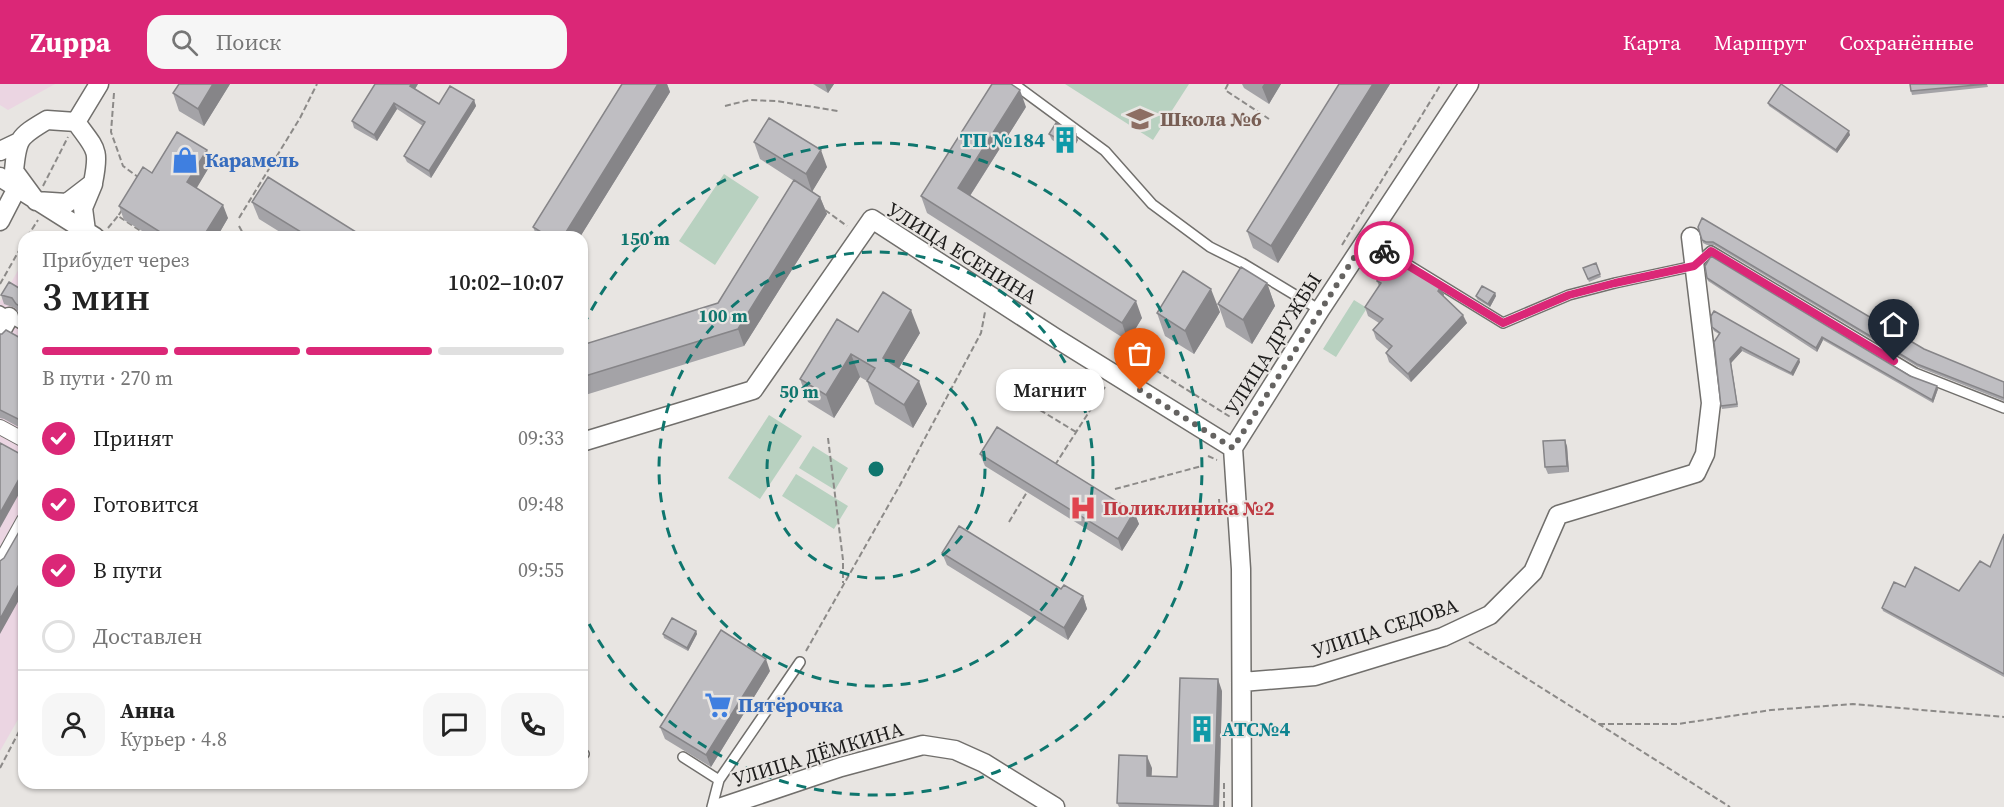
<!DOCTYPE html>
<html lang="ru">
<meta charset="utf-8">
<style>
body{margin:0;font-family:"Source Serif 4",serif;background:#f6f6f6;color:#222;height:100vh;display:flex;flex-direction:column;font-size:22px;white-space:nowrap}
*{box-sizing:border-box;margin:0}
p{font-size:20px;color:#767676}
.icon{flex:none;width:33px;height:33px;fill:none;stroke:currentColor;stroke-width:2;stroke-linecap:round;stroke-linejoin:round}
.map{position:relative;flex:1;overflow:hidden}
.drawer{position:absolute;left:18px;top:147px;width:570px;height:558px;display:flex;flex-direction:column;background:#fff;border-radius:18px;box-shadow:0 2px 4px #0004}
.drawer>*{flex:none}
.pin{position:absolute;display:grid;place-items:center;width:51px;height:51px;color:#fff;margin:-62px -26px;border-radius:50% 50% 50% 0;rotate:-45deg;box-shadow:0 0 6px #0007}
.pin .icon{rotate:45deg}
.courier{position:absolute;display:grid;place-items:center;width:60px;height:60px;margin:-30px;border:4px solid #db2777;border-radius:50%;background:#fff;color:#222;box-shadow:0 2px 8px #0007}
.bubble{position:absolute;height:42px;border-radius:18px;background:#fff;box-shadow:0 2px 4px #0004;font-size:20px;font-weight:600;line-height:42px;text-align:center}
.summary em{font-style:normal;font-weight:600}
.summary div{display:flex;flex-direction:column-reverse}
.summary{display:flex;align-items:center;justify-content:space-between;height:102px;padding:0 24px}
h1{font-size:39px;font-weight:600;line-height:45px}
.bar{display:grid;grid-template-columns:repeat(4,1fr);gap:9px 6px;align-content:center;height:72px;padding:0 24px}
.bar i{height:8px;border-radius:4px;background:#e0e0e0}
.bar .selected{background:#db2777}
.bar p{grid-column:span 4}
.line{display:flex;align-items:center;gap:15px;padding:0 24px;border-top:2px solid #e0e0e0}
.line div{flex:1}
.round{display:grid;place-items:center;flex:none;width:63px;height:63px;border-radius:18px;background:#f6f6f6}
ol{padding:0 24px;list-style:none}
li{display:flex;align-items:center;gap:18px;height:66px}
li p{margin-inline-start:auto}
li .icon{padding:6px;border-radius:50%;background:#db2777;color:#fff;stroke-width:4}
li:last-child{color:#767676}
li i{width:33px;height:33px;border:3px solid #e0e0e0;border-radius:50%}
header{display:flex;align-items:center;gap:36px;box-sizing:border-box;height:84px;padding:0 30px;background:#db2777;color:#fff}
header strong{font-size:28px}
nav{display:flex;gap:33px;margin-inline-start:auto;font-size:21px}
.search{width:420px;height:54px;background:#f6f6f6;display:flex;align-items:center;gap:15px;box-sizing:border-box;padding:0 21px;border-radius:18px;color:#767676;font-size:22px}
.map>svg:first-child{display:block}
.commercial{fill:#ebd5e2}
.green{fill:#b8d1c0}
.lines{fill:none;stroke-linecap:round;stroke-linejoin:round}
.service-casing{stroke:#716f6c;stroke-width:12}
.pedestrian-casing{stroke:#716f6c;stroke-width:16}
.minor-casing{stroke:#716f6c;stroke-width:21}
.path{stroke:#8c8a88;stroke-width:2;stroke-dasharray:6 3;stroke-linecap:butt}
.service{stroke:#fff;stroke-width:9}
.pedestrian{stroke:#fff;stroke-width:14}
.minor{stroke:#fff;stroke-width:18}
.wall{fill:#a4a3a7}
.shaded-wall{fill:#868588}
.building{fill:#bfbec2;stroke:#868588;stroke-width:1.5}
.done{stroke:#656361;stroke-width:6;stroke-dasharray:0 10.8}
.route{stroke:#db2777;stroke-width:8}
.ring{fill:none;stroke:#0f766e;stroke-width:3;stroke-dasharray:10 8}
.labels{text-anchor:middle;stroke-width:4.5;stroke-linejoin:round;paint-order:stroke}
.education-label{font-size:20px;font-weight:bold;fill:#785e54;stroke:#e8e5e2;text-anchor:start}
.culture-label{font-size:20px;font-weight:bold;fill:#0d838f;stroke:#e8e5e2;text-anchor:end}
.shop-label{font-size:20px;font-weight:bold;fill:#366cbe;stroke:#e8e5e2;text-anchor:start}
.street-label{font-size:20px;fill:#1e1d1c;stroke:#e8e5e2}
.health-label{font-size:20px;font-weight:bold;fill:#be3a42;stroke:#e8e5e2;text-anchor:start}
.centre{fill:#0f766e;stroke:#e8e5e2;stroke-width:3}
.ring-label{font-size:18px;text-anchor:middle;font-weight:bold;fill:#0f766e;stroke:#e8e5e2;stroke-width:4.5;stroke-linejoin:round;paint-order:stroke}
</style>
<header>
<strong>Zuppa</strong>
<div class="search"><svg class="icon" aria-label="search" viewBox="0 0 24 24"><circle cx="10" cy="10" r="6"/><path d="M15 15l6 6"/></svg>Поиск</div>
<nav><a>Карта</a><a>Маршрут</a><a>Сохранённые</a></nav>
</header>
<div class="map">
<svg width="2004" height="723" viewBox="0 0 2004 723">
<rect width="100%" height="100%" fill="#e8e5e2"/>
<path class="commercial" d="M0 0H55L8 26 0 21Z
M24 176V625L0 667V218Z"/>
<path class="green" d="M1065 0H1189L1153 56Z
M724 90 759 113 715 181 679 157Z
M1354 216 1367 224 1336 273 1323 265Z
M769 331 802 352 760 415 728 394Z
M813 362 848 384 835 406 799 384Z
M796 390 848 422 834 445 782 412Z"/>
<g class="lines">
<defs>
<path id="service" d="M1014 0 1105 67 1152 120 1210 163 1242 179 1320 226
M1366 155 1503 239 1569 211 1615 199 1694 182 1711 167 1915 289 2004 324
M0 227 24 242
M582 669 584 670
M683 673 719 696
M712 723 719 696 800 578"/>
<path id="pedestrian" d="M0 343 24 356
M0 479 24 436"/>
<path id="minor" d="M47 36 76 38C96 66 100 64 93 99L67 119 36 117 14 87C17 55 18 53 47 36Z
M76 38 99 0
M0 67 17 59
M0 93 95 153
M0 137 17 104
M86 147 83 124 93 100
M0 249 9 233
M582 358 753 306 872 135 1054 253 1233 364
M1242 598 1315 592 1443 553 1490 531 1533 488 1558 431 1696 389 1705 370 1711 319 1691 153
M722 723 841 683 923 661 955 666 984 679 1055 723
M1242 723 1241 485 1233 364 1320 226 1469 0"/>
</defs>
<use href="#service" class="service-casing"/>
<use href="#pedestrian" class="pedestrian-casing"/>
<use href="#minor" class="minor-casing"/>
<path class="path" d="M1228 0 1225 6 1269 35
M114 9 111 48 123 82 138 93
M725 22 749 16 776 17 838 27
M43 102 68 53
M122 126 118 132 150 153
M825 126 847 142
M239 134 300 34 317 0
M239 142 245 153
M108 144 118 132
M27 153 38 136
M1342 161 1441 0
M0 200 24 158
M1133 272 1232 334
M1017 312 1097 315
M1017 312 1076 348
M828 354 843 476V499
M1208 372 1217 376
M1055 381 1105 303
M1115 405 1202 382
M1219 415 1220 427
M1009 438 1027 408
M1469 558 1730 723
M806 567 900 401 981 249 985 228
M1599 640H1678L1771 626 1853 620 2004 633
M0 684 24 638
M1224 723V696"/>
<use href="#service" class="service"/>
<use href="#pedestrian" class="pedestrian"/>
<use href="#minor" class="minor"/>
</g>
<path class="wall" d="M230 0 204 42 179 27 173 9Z
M418 0 415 5 439 20 474 16 476 22 431 94 407 78 404 72 423 42 397 25 377 57 354 44 352 37Z
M622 0H667L670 8 580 153H537L533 143Z
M813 0H834L828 9Z
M1242 0H1281L1269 20 1244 4Z
M1339 0H1390L1278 179 1253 164 1247 147Z
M1987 0 1988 3 1912 11 1911 7Z
M1768 19 1850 51 1837 69 1769 22Z
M1026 23 970 112 1142 234 1128 257 927 129 921 112Z
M1049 50 1078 56 1072 67 1052 56Z
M754 58 827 83 812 107 820 113 827 130 744 262 582 312V261L718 219 794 97 760 75Z
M211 80 196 104 228 134 217 153H152L124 136 119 122 152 89Z
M252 118 364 153H288L259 135Z
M1698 143 1924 265 2004 298V317L1918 283 1714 161H1707L1703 159Z
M1596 179 1601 193 1589 198 1583 184Z
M1707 194 1938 305 1933 319 1823 256 1817 268 1708 197Z
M1377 197 1441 202 1444 211 1443 212 1467 239 1411 298 1389 278 1386 269 1389 266 1376 255 1373 246 1379 239 1368 232 1365 223 1379 202Z
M1267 199 1275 222 1252 260 1226 243 1218 220Z
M24 207V233L19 230 15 224 4 220 1 211Z
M1495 209 1496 212 1490 223 1477 215 1476 212Z
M1220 228 1194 270 1165 252 1157 229Z
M1712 243 1799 275 1800 278 1793 292 1742 267 1731 279 1738 323 1722 325 1721 322 1719 250 1714 247Z
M858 248 920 249 899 284 927 320 913 344 875 320 867 297 860 293 834 334 808 318 800 295Z
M0 250 24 256V346L4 335 0 334Z
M1567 362 1569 388 1548 390 1545 383Z
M980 370 1134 428 1139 440 1122 467 985 382Z
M2004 450V593L1883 527 1882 524 1905 503 1959 507 1990 483Z
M942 469 1061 505 1083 512 1087 525 1068 556 947 481Z
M696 547 697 550 688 567 664 554 663 550Z
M770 587 711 683 665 655 660 643Z
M1222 607 1219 723H1119L1117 719 1152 684 1151 693H1177Z"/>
<path class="shaded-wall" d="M213 0H230L204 42 198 25Z
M412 0H418L413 8 410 2Z
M658 0H667L670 8 580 153H563Z
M825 0H834L828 9Z
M1264 0H1281L1269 20 1262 3Z
M1373 0H1390L1278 179 1271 162Z
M1020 6 1026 23 964 121 958 104Z
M474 16 476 22 431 94 429 87Z
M394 19 397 25 377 57 374 51Z
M1849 47 1850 51 1837 69 1836 66Z
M1076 50 1078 56 1072 67 1069 61Z
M207 66 211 80 192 112 187 98Z
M821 66 827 83 812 108 806 90Z
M820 113 827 130 744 262 738 245Z
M223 121 228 134 217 153H203Z
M1267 199 1275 222 1252 260 1243 236Z
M1441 202 1444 211 1441 215 1438 207Z
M1211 205 1220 228 1194 270 1185 247Z
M1495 209 1496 212 1490 223 1488 220Z
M1136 217 1142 234 1128 257 1122 239Z
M911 226 920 249 891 297 883 274Z
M1463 231 1467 239 1411 298 1408 290Z
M1822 253 1823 256 1817 268 1816 264Z
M1741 263 1742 267 1731 279 1738 323 1730 275Z
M851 270 860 293 834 334 826 311Z
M1799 275 1800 278 1793 292 1791 289Z
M919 297 927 320 913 344 904 321Z
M1937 302 1938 305 1933 319 1932 316Z
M1565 356 1567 362 1569 388 1567 382Z
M24 386V401L0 444V429Z
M1134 428 1139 440 1122 467 1118 455Z
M22 495 24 501V507L0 550V535Z
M1083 512 1087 525 1068 556 1064 544Z
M696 547 697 550 688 567 687 564Z
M766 575 770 587 711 683 706 671Z
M1218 595 1222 607 1219 723H1214Z
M1147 672 1152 684 1151 704 1147 692Z"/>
<path class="building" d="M179 0H213L198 25 173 9Z
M375 0H412L410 2 439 20 450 2 474 16 429 87 404 72 425 38 394 19 374 51 352 37Z
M622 0H658L563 153H549L533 143Z
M992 0H1011L1020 6 958 104 1136 217 1122 239 921 112Z
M1339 0H1373L1271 162 1247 147Z
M1781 0 1849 47 1836 66 1768 19Z
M1910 0H1987L1911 7Z
M769 34 821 66 806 90 754 58Z
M1056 39 1076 50 1069 61 1049 50Z
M177 48 207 66 187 98 223 121 203 153H168L119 122 143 83 152 89Z
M268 93 364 153H309L252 118Z
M794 96 820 113 738 245 582 293V261L718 219Z
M1702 134 1924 265 2004 298V314L1917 280 1713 158H1706L1702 156 1698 143Z
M1393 172 1441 202 1438 207 1463 231 1408 290 1386 269 1392 262 1373 246 1383 235 1365 223 1381 199 1377 197Z
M1711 172 1910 292 1937 302 1932 316 1822 253 1816 264 1707 194 1705 182Z
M1596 179 1600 190 1588 195 1583 184Z
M1241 183 1267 199 1243 236 1218 220Z
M1183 187 1211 205 1185 247 1157 229Z
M9 198 24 207V225L16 220 12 214 1 211Z
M1482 202 1495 209 1488 220 1476 212Z
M883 208 911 226 883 274 919 297 904 321 867 297 875 284 851 270 826 311 800 295 837 235 858 248Z
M1714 227 1799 275 1791 289 1741 263 1730 275 1737 320 1721 322 1714 258 1720 249 1712 243 1711 232Z
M6 246 24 256V338L0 326V250H2Z
M997 343 1134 428 1118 455 980 370Z
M1565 356 1567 382 1545 383 1543 357Z
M0 359 24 372V386L0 429Z
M24 439V496L22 495 0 535V477L4 474Z
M959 442 1061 505 1064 501 1083 512 1064 544 942 469Z
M2004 450V590L1882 524 1894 498 1905 503 1915 483 1959 507 1980 477 1990 483Z
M672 534 696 547 687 564 663 550Z
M721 546 766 575 706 671 660 643Z
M1180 594 1218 595 1214 722 1117 719 1119 671 1147 672V692L1177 693Z"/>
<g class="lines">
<path class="done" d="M1140 306 1233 364 1366 155 1384 167"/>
<path class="route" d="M1384 167 1503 239 1569 211 1615 199 1694 182 1711 167 1894 277"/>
</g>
<g class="ring">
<circle cx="876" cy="385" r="109"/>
<circle cx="876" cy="385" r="217"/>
<path d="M583 242A326 326 0 1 1 583 528"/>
</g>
<defs>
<symbol id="school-bare" viewBox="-9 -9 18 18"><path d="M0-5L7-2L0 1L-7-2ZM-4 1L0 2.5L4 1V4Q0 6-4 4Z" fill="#8d6e63" stroke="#e8e5e2" stroke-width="2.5" paint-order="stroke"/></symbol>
<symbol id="building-bare" viewBox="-9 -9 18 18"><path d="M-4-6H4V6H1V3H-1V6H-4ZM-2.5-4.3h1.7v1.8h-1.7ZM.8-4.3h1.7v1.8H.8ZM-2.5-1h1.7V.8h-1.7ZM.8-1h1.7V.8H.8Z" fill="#0f9aa8" stroke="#e8e5e2" stroke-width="2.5" paint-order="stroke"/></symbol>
<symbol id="shop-bare" viewBox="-9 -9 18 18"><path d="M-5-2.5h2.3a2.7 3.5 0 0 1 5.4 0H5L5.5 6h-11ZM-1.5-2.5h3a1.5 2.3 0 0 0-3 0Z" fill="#3f7fe0" stroke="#e8e5e2" stroke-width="2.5" paint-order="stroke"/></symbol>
<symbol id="hospital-bare" viewBox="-9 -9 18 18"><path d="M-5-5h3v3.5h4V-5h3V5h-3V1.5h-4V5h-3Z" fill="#e0444e" stroke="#e8e5e2" stroke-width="2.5" paint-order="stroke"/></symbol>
<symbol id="supermarket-bare" viewBox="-9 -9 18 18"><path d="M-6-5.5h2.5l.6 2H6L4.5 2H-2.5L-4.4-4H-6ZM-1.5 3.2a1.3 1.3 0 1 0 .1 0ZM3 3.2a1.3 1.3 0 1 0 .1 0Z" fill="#3f7fe0" stroke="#e8e5e2" stroke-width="2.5" paint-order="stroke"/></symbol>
</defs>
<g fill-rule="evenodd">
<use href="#school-bare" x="1121" y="16" width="38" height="38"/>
<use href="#building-bare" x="1046" y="37" width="38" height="38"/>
<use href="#shop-bare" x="166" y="57" width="38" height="38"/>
<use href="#hospital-bare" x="1064" y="405" width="38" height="38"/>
<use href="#supermarket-bare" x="699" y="602" width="38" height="38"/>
<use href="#building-bare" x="1183" y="626" width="38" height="38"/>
</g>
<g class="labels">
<g class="education-label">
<text x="1160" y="42">Школа №6</text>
</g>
<g class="culture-label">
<text x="1045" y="63">ТП №184</text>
<text x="1222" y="652" text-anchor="start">АТС№4</text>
</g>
<g class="shop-label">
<text x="205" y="83">Карамель</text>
<text x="738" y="628">Пятёрочка</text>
</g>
<g class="street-label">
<text transform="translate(962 169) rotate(32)" y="7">УЛИЦА ЕСЕНИНА</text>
<text transform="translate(1273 260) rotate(-58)" y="7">УЛИЦА ДРУЖБЫ</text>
<text transform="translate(1385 544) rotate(-18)" y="7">УЛИЦА СЕДОВА</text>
<text transform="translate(818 670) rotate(-17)" y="7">УЛИЦА ДЁМКИНА</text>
</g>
<g class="health-label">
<text x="1103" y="431">Поликлиника №2</text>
</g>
</g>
<circle cx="876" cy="385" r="9" class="centre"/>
<g class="ring-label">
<text x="645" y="161">150 m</text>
<text x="723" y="238">100 m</text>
<text x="799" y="314">50 m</text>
</g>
</svg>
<div class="pin" style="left:1140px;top:306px;background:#ea580c"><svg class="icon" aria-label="bag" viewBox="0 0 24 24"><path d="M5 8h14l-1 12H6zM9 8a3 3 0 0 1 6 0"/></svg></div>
<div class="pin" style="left:1894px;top:277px;background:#1f2937"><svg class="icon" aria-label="home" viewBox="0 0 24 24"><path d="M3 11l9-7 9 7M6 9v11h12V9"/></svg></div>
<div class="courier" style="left:1384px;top:167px"><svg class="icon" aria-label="bike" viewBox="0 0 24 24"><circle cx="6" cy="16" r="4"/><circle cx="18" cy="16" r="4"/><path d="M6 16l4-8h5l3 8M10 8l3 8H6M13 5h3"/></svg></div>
<div class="bubble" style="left:996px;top:285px;width:108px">Магнит</div>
<section class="drawer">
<div class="summary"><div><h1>3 мин</h1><p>Прибудет через</p></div><em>10:02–10:07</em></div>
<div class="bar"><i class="selected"></i><i class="selected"></i><i class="selected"></i><i></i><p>В пути · 270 m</p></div>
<ol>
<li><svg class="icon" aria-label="check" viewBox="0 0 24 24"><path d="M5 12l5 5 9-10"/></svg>Принят<p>09:33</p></li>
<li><svg class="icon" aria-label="check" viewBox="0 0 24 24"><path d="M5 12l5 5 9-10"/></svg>Готовится<p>09:48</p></li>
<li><svg class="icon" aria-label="check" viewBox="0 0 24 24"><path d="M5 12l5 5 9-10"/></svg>В пути<p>09:55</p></li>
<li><i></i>Доставлен</li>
</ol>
<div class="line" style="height:108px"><a class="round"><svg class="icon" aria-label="person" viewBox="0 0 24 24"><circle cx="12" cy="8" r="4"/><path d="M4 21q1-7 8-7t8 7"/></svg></a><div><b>Анна</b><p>Курьер · 4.8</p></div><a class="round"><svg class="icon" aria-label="chat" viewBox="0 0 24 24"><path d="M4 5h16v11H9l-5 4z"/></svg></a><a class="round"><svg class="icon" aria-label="phone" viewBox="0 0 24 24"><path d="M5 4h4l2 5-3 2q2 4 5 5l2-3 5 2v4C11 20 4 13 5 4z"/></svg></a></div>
</section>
</div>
